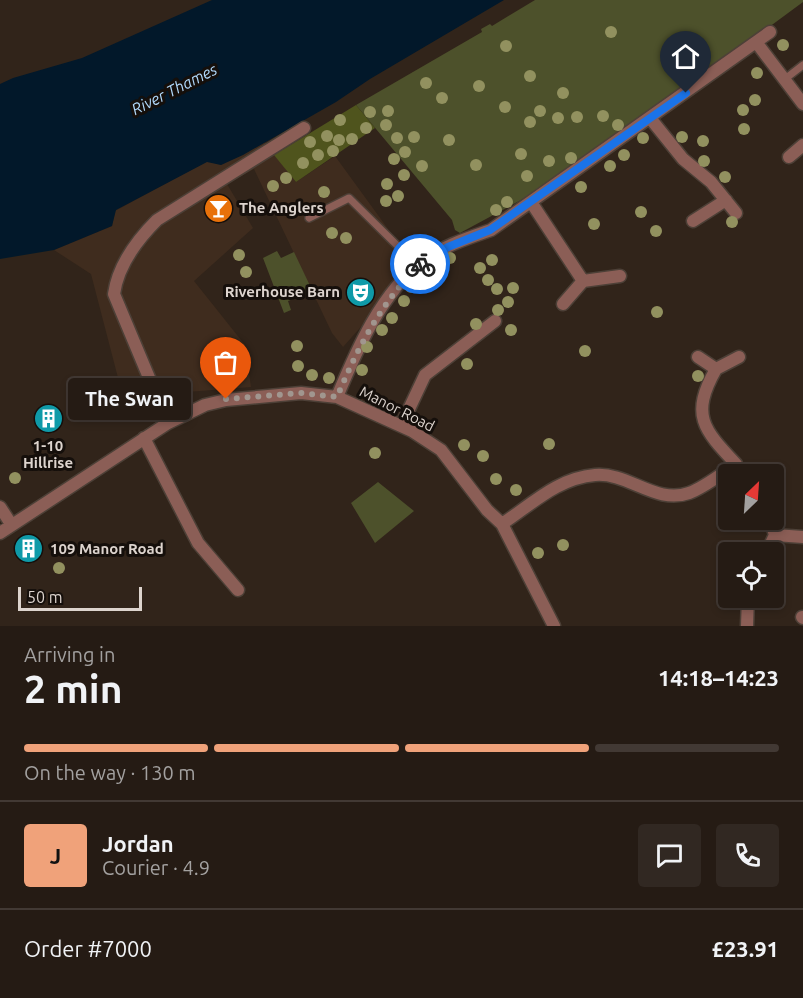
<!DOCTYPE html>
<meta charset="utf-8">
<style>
body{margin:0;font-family:Ubuntu,sans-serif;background:#312822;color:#f1f3f6;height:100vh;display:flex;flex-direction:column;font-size:22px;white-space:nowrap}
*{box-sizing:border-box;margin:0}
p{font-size:20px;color:#a3a1a0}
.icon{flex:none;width:33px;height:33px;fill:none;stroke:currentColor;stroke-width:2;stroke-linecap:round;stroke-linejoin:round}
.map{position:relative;height:626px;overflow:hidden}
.sheet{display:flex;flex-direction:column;background:#251b14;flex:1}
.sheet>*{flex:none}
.needle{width:39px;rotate:25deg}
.buttons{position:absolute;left:718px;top:464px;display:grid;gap:12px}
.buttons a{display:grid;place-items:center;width:66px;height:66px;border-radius:6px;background:#251b14;box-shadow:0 3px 9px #0003,0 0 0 2px #423934;font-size:30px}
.scale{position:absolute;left:18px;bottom:15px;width:124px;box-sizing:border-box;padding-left:6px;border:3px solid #ddd4ce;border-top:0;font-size:16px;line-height:21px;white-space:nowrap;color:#ddd4ce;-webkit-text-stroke:4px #150f0b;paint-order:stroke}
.pin{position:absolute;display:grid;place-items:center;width:51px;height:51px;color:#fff;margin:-62px -26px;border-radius:50% 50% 50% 0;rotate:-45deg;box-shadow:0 0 6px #0007}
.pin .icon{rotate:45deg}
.courier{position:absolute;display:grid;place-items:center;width:60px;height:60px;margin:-30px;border:4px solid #1a73e8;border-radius:50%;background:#fff;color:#222;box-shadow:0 2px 8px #0007}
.bubble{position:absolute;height:42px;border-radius:6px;background:#251b14;box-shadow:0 3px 9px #0003,0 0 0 2px #423934;font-size:20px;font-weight:700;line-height:42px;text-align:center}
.headline em{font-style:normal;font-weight:700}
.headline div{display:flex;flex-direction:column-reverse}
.headline{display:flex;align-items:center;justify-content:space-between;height:102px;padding:0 24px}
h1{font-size:39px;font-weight:700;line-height:45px}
.bar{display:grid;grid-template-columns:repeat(4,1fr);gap:9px 6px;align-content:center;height:72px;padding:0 24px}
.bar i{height:8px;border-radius:4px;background:#423934}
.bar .current{background:#f0a27a}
.bar p{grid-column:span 4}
.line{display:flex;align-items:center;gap:15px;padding:0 24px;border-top:2px solid #423934}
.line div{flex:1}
.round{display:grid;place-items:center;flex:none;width:63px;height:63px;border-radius:6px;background:#312822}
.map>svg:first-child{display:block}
.built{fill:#3f2c1e}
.green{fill:#4d512b}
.forest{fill:#4f541d}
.water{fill:#02182a}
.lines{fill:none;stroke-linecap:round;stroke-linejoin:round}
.lane-casing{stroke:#4d4037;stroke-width:10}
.street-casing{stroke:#4d4037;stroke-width:15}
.lane{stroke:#8b5e56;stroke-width:7}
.street{stroke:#8b5e56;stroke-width:12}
.tree{fill:#92915f}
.done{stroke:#a1968f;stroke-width:6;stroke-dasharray:0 10.8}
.route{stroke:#1a73e8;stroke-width:8}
.labels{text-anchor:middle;stroke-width:6;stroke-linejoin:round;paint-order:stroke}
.poi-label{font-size:15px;font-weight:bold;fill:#ddd4ce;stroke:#150f0b;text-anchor:start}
.street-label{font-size:15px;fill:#ddd4ce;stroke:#150f0b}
.water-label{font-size:16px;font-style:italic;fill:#b1d9fb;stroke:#150f0b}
</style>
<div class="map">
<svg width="803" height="626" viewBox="0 0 803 626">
<rect width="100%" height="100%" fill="#31241a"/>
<path class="built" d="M265 142 296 182 335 156 415 266 343 347 332 333 254 169 227 184 253 228 194 281 245 345 251 387 123 397 91 274 54 250 112 226 115 211 207 161 221 165Z"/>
<path class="green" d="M535 0H803V2L685 89 532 194 460 233 455 230 452 220 356 105 482 32 481 29 490 24 492 26Z
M277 251 281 258 294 252 313 292 288 301 291 310 284 313 263 258Z
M378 482 414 511 375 543 351 503Z"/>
<path class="forest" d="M356 105 375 128 296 182 274 155Z"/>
<path class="water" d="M212 0H504L370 79 336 102 243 155 221 165 207 162 116 210 112 226 54 250 0 259V84L13 78 82 58Z"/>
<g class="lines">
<defs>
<path id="lane" d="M785 79 803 65
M309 218 349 198 418 266"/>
<path id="street" d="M756 42 803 104
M650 118 683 159 711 182 736 213
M789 157 803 145
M531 202 583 281
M693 221 726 200
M563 304 583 281 620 276
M716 369 739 357
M337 397C357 349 381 293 423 261 443 246 468 238 491 230L770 32
M168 423 114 294C118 265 136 241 157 220L304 128
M401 426 425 375 495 321
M144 438 198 543 238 590
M0 507 11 524
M502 524C532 504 558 478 595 475 628 472 656 505 689 493 705 487 721 474 736 464 703 429 690 415 716 369L698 357
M0 533 168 423 205 405 226 400 301 393 337 397 412 431 441 450 487 510 502 524 554 626
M775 535 803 537
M767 552 775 535 770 519
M802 617 803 618
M747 626 748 597"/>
</defs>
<use href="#lane" class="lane-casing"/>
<use href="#street" class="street-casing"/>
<use href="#lane" class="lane"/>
<use href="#street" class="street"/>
</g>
<g class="tree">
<circle cx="611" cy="32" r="6"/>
<circle cx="783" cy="45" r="6"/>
<circle cx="506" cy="46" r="6"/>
<circle cx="757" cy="73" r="6"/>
<circle cx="530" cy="76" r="6"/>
<circle cx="426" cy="83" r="6"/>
<circle cx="479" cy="86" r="6"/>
<circle cx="563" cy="93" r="6"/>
<circle cx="442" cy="98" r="6"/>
<circle cx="755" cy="100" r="6"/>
<circle cx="505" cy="107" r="6"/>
<circle cx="743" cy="110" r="6"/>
<circle cx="388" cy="111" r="6"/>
<circle cx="540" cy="111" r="6"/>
<circle cx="370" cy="112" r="6"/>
<circle cx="603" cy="116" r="6"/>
<circle cx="577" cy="117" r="6"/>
<circle cx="558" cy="118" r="6"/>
<circle cx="340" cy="120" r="6"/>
<circle cx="530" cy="122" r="6"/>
<circle cx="386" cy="125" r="6"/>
<circle cx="618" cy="125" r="6"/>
<circle cx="366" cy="128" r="6"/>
<circle cx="744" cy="129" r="6"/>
<circle cx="327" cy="136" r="6"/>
<circle cx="414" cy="137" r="6"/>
<circle cx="682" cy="137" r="6"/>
<circle cx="397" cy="138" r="6"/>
<circle cx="643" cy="138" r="6"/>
<circle cx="352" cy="139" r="6"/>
<circle cx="339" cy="140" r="6"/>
<circle cx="449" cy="140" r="6"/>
<circle cx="703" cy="141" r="6"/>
<circle cx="310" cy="142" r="6"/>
<circle cx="333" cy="151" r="6"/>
<circle cx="405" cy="152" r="6"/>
<circle cx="521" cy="154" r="6"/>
<circle cx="318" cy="155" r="6"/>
<circle cx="624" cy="155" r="6"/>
<circle cx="571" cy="158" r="6"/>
<circle cx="394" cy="159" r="6"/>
<circle cx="549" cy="161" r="6"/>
<circle cx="704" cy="161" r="6"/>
<circle cx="303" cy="163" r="6"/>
<circle cx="476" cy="165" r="6"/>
<circle cx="422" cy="166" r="6"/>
<circle cx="610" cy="166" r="6"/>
<circle cx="404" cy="175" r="6"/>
<circle cx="527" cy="176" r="6"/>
<circle cx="725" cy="177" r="6"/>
<circle cx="286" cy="178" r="6"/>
<circle cx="387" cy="184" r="6"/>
<circle cx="273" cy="186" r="6"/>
<circle cx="581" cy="187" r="6"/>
<circle cx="324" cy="192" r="6"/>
<circle cx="398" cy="196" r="6"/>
<circle cx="386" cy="201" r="6"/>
<circle cx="507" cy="202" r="6"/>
<circle cx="496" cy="210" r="6"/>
<circle cx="641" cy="212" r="6"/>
<circle cx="732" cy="222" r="6"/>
<circle cx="594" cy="224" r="6"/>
<circle cx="656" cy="231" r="6"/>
<circle cx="332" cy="233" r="6"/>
<circle cx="346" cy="238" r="6"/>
<circle cx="239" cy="255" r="6"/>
<circle cx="450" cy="258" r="6"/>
<circle cx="492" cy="260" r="6"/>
<circle cx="436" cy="261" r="6"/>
<circle cx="480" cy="268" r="6"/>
<circle cx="246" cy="272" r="6"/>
<circle cx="421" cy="274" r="6"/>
<circle cx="488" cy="280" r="6"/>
<circle cx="411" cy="287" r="6"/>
<circle cx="513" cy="288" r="6"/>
<circle cx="497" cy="289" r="6"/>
<circle cx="404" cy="301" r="6"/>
<circle cx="508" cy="302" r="6"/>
<circle cx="498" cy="310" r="6"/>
<circle cx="657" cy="312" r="6"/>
<circle cx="392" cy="318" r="6"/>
<circle cx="476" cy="324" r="6"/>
<circle cx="382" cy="330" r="6"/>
<circle cx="511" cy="330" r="6"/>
<circle cx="297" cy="346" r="6"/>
<circle cx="367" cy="347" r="6"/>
<circle cx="585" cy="351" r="6"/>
<circle cx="467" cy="364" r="6"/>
<circle cx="298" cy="366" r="6"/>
<circle cx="362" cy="370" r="6"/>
<circle cx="312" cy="375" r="6"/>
<circle cx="698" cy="376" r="6"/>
<circle cx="329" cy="378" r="6"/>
<circle cx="549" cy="444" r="6"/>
<circle cx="464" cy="445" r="6"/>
<circle cx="375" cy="453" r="6"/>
<circle cx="483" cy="456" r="6"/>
<circle cx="15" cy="478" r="6"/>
<circle cx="496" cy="479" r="6"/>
<circle cx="516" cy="490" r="6"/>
<circle cx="563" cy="545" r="6"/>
<circle cx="538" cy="553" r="6"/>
<circle cx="59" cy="568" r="6"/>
</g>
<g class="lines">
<path class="done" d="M226 399 301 393 337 397C358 347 381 303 420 264"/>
<path class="route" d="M420 264 448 247 490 230 686 93"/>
</g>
<defs>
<symbol id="bar-disc" viewBox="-11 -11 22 22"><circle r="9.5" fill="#e8710a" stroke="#150f0b"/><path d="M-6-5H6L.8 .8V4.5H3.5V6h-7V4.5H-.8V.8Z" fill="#fff"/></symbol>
<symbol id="theatre-disc" viewBox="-11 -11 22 22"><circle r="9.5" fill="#0f9aa8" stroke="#150f0b"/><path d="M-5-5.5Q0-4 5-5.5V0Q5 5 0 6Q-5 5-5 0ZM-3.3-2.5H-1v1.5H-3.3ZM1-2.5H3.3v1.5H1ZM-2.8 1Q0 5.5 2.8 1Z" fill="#fff"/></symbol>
<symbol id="building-disc" viewBox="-11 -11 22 22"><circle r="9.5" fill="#0f9aa8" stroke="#150f0b"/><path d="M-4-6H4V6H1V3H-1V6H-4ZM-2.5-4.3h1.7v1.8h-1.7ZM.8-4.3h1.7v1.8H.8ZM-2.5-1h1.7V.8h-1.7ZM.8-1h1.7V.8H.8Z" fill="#fff"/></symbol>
</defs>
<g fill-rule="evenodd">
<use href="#bar-disc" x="202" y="192" width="33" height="33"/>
<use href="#theatre-disc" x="344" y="276" width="33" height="33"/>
<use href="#building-disc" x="32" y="402" width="33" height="33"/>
<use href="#building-disc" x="12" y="532" width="33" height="33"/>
</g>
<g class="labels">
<g class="poi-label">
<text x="239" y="213">The Anglers</text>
<text x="340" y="297" text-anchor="end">Riverhouse Barn</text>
<text x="48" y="451" text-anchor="middle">1-10<tspan x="48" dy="17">Hillrise</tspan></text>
<text x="50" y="554">109 Manor Road</text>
</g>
<g class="street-label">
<text transform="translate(397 409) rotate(27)" y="5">Manor Road</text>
</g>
<g class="water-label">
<text transform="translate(174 89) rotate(-27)" y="6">River Thames</text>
</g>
</g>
</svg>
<div class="buttons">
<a><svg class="needle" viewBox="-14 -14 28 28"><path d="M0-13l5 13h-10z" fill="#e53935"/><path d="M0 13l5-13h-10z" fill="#a3a1a0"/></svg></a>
<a><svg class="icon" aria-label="locate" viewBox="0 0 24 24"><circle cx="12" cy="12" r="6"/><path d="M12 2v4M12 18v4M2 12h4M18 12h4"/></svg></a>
</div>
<div class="scale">50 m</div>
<div class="pin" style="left:226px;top:399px;background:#ea580c"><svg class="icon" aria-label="bag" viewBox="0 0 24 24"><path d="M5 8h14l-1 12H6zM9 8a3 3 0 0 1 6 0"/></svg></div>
<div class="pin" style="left:686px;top:93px;background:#1f2937"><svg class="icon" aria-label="home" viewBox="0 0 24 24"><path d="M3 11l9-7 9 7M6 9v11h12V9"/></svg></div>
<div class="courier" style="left:420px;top:264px"><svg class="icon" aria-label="bike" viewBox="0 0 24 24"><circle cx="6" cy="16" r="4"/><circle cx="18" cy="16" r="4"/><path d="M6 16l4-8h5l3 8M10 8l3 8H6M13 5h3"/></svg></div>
<div class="bubble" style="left:68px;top:378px;width:123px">The Swan</div>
</div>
<section class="sheet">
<div class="headline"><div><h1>2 min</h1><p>Arriving in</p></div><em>14:18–14:23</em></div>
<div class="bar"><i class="current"></i><i class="current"></i><i class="current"></i><i></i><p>On the way · 130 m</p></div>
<div class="line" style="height:108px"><b class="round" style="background:#f0a27a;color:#111">J</b><div><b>Jordan</b><p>Courier · 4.9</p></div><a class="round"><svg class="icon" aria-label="chat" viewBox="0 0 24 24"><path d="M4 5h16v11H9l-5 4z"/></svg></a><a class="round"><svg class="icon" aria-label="phone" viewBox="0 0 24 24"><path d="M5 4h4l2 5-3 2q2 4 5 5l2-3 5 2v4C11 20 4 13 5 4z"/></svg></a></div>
<div class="line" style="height:78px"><div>Order #7000</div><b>£23.91</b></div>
</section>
